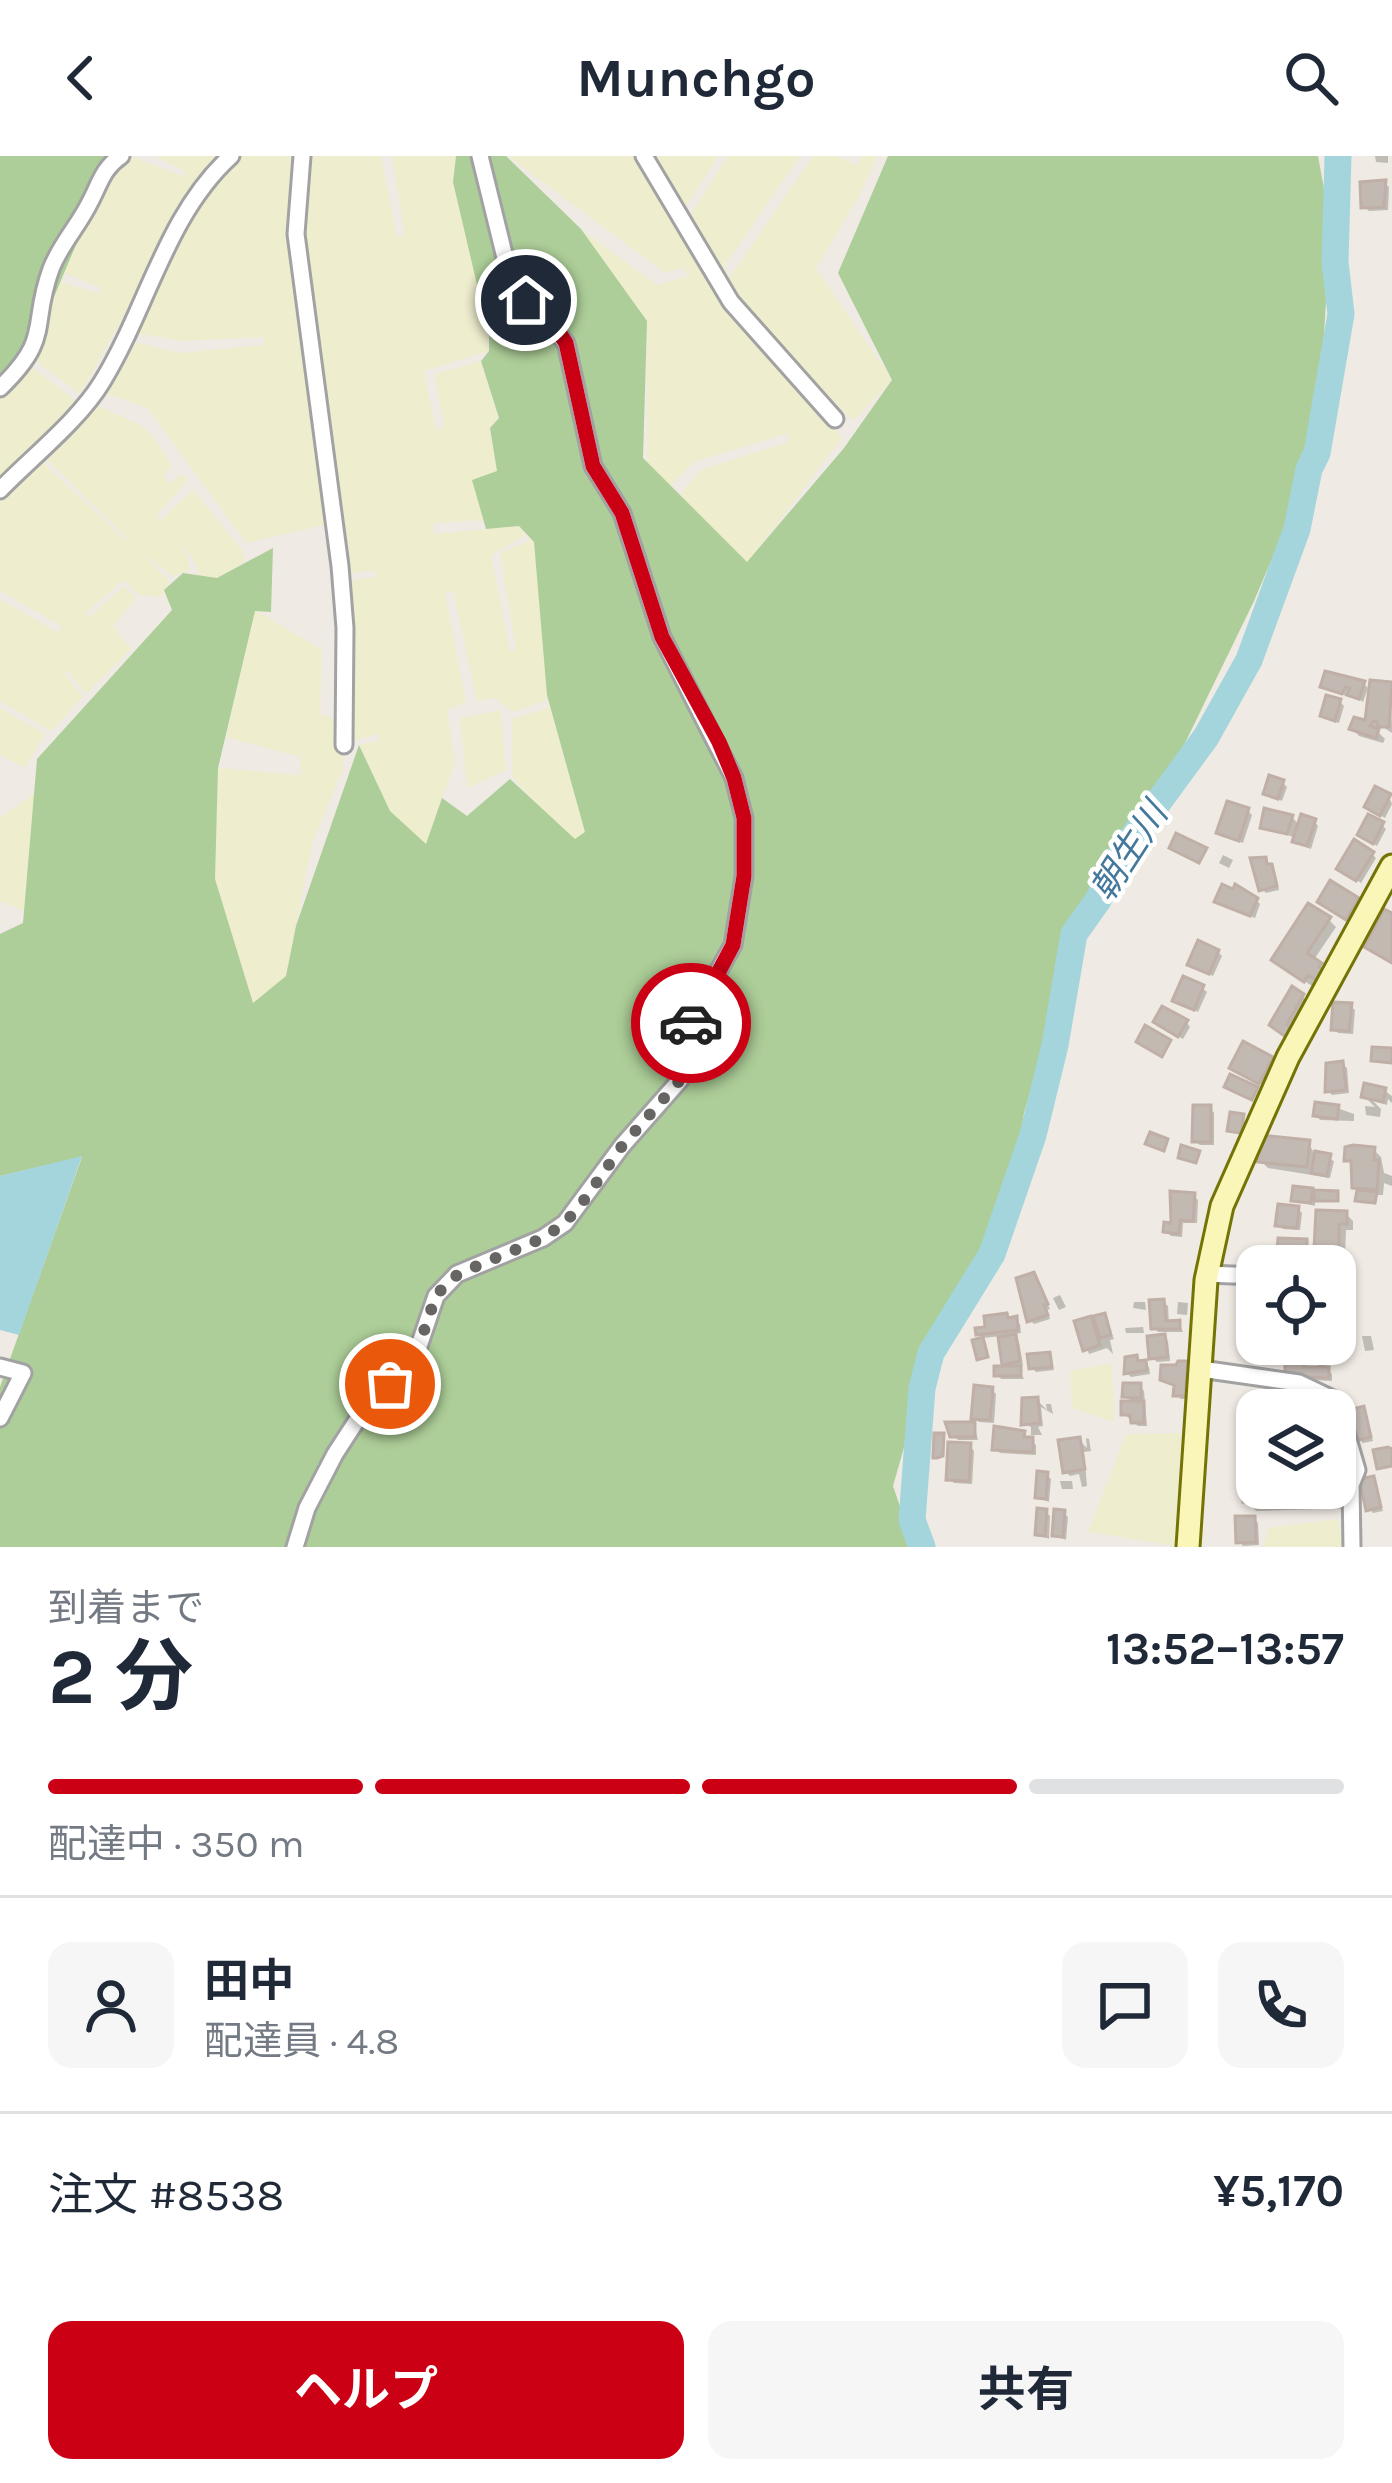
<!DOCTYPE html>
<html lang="ja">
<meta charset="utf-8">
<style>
body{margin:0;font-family:Karla,"Noto Sans JP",sans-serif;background:#f6f6f7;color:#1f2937;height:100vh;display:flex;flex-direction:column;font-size:45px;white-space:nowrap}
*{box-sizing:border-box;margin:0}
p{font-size:39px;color:#747a83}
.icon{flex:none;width:66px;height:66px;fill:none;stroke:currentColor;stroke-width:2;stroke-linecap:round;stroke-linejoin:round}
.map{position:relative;height:1391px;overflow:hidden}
.side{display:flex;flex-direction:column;background:#fff;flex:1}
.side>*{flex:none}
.buttons{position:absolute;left:1236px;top:1089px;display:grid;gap:24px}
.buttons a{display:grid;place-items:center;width:120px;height:120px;border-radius:24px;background:#fff;box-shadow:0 3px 9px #0004;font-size:60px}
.pin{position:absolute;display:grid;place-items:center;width:102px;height:102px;color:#fff;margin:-51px;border:6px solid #fff;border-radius:50%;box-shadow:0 3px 12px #0007}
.courier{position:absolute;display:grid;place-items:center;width:120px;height:120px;margin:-60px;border:9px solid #cb0015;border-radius:50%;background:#fff;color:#222;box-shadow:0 3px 15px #0007}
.head em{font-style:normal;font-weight:700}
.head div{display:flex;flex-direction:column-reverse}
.head{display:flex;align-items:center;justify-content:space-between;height:204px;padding:0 48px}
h1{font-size:78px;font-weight:700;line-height:90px}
.bar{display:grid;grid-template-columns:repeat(4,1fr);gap:18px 12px;align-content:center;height:144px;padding:0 48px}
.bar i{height:15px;border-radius:9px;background:#e0e1e3}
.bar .active{background:#cb0015}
.bar p{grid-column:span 4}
.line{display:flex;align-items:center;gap:30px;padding:0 48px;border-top:3px solid #e0e1e3}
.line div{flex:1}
.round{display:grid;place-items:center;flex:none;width:126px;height:126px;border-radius:24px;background:#f6f6f7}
.action{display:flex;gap:24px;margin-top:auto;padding:24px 48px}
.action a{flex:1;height:138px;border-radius:24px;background:#cb0015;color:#fff;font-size:48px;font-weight:700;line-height:138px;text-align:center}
.action a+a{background:#f6f6f7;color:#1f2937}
header{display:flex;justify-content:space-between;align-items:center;height:156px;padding:0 48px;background:#fff;font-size:54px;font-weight:700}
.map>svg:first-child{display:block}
.farmland{fill:#eeedce}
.forest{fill:#adce98}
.water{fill:#a4d5dc}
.shadow{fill:#0003}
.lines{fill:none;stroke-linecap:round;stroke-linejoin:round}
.river{stroke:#a4d5dc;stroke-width:27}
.building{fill:#c3b9b3;stroke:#c0afa6;stroke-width:3}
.street-casing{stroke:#a2a2a2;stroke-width:21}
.secondary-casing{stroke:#737405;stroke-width:27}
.street{stroke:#fff;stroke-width:15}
.secondary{stroke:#f9f6b7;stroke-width:21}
.done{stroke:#676563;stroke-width:12;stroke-dasharray:0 21.6}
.route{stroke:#cb0015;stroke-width:15}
.labels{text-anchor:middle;stroke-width:9;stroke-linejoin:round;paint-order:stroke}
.water-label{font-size:36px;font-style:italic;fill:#44799d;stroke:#fff}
</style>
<header><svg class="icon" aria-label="back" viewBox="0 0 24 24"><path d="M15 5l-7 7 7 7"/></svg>Munchgo<svg class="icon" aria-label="search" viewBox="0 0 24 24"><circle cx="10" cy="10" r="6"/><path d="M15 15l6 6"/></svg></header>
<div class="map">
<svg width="1392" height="1391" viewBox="0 0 1392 1391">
<rect width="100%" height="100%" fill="#efeae3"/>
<path class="farmland" d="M130 0 182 20 185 15 155 0H222L202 19 80 238 29 200 49 122 99 138 101 132 51 112 101 23Z
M233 0H381L397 82 405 79 392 0H460L489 195 424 215 436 274 444 270 435 218 481 205 498 261 490 272 497 315 485 364 434 367 433 378 519 370 525 380 491 399 510 496 516 493 500 397 533 383 546 474 547 544 513 556 495 542 477 545 453 435 445 436 466 546 447 554 455 606 426 689 389 655 359 589 379 584 378 578 357 584 344 580 343 613 312 688 286 820 253 848 208 731 218 612 301 619V601L226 581 255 454 322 494 320 558 343 566 341 426 376 421V415L341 418 333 367 246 387 148 252 96 234 131 185 178 197 265 189 263 181 184 185 134 177 207 29Z
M508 0H718L684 54 689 61 728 0H800L724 111 730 121 813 0H837L857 10 862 0H877L859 41 816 112 892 224 853 265 772 181 842 282 747 407 675 345 700 314 789 286 788 277 694 306 669 331 647 306V165L581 73 657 129 688 120 683 111 665 117Z
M25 206 76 245 0 323V232Z
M94 248 140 269 152 279 172 309 163 320 170 328 180 318 188 324 157 359 160 365 193 333 242 394 245 405 217 422 200 419 192 401 175 383 188 402 190 415 172 420 141 396 169 425 161 441 139 439 124 424 85 457 88 462 124 430 136 442 113 470 131 493 86 538 68 515 64 517 83 541 51 575 0 545V443L59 477 62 470 0 435V340L37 301 125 384 126 381 38 295Z
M550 551 585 676 576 684 543 656 512 620V563Z
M0 552 45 578 25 612 0 599Z
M500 554 506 614 467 632 460 562Z
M34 638 24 755 0 745V662Z
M1112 1207 1114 1266 1072 1252 1070 1215Z
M1185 1277 1176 1390 1088 1376 1126 1278Z
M1338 1363 1342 1391H1263L1269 1372Z"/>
<path class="forest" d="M0 0H121L111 6 29 200 0 227Z
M456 0H506L581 73 647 165 643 302 747 406 844 292 892 224 838 117 888 0H1318L1324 33 1326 145 1317 297 1254 445 1153 653 1121 697 1068 809 1024 957 1007 1067 941 1162 893 1330 914 1391H0V1231L82 1001 0 1020V778L23 767 37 603 172 454 164 434 183 417 217 422 273 392 271 456 255 455 218 612 215 723 253 847 286 820 296 770 359 589 390 655 426 688 442 642 467 660 510 623 575 683 585 676 547 539 534 386 519 370 486 373 472 324 497 315 490 272 499 262 481 205 489 195V180L453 26Z"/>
<path class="water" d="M82 1000 19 1179 0 1174V1020Z"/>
<path class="shadow" d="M1375 0H1388V7L1376 6Z
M1384 27 1389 31 1388 54 1369 55 1364 51Z
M1364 528 1368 532 1363 546 1348 536 1346 540 1323 530Z
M1391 529 1392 577 1380 569 1378 576 1385 583 1383 587 1359 580 1352 572 1368 568Z
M1340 546 1344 550 1339 567 1328 564 1323 560Z
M1283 627 1287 631 1282 645 1267 637Z
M1389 641 1392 648 1385 662 1372 655Z
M1248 655 1252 659 1243 687 1219 677Z
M1292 661 1300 670 1314 665 1318 670 1311 693 1300 689 1296 682 1263 671Z
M1382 669 1386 673 1377 690 1365 683Z
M1372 698 1376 702 1361 727 1344 716Z
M1223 699 1233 704 1229 712 1219 707Z
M1265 704 1275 715 1279 734 1266 737 1262 733Z
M1331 728 1362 749 1351 766 1324 750Z
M1256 744 1260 748 1255 762 1222 749Z
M1329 764 1336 771 1313 805 1327 817 1312 830 1282 811Z
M1218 796 1222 800 1213 820 1190 808Z
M1202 832 1207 836 1198 856 1175 844Z
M1302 840 1306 845 1289 874 1291 882 1277 873Z
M1350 850 1355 854 1353 878 1338 877 1334 873Z
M1186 866 1190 871 1183 883 1160 870Z
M1271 903 1275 907 1264 930 1237 916Z
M1342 908 1347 912 1349 937 1332 939 1328 935Z
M1385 935 1392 940V947L1388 943 1387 949 1373 945 1381 953 1380 961 1366 959 1365 950 1375 951 1364 940Z
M1210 952 1214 957V989H1200L1195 985Z
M1337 952 1354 958V965L1320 964 1316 959Z
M1308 987 1315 998 1334 1005 1330 1022 1268 1012 1261 1005Z
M1374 994 1381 1001 1384 1017 1392 1020V1030L1384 1027 1383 1039H1377L1376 1047 1360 1045 1354 1010 1348 1003Z
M1311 1035 1337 1038 1338 1045H1315V1050L1294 1044Z
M1194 1040 1198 1044 1197 1067H1183L1182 1081 1171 1080 1166 1075 1174 1070Z
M1298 1053 1302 1057 1300 1074 1283 1073 1279 1069Z
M1346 1058 1353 1065V1074H1346L1345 1099H1324L1317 1092Z
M1306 1086 1310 1100 1284 1098 1280 1094Z
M1270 1098 1280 1100 1278 1110H1268Z
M1037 1124 1050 1153 1047 1154 1050 1163 1034 1168 1030 1164Z
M1060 1139 1066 1151 1059 1154 1053 1142Z
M1134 1146H1145L1146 1154 1133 1152Z
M1163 1146 1168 1150 1169 1168 1179 1167 1183 1176H1158L1154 1171Z
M1178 1146 1188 1147 1187 1159 1177 1158Z
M1006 1160 1020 1168 1021 1177 1012 1178 1019 1186 1023 1209 1017 1210 1024 1223H1001L997 1218 1011 1213 1005 1207 1001 1180 983 1182 979 1178Z
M1104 1160 1114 1183 1110 1184 1113 1198 1107 1192 1089 1198 1077 1167Z
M1345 1160 1354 1184 1346 1186 1337 1177 1344 1204 1324 1210 1332 1218V1225L1292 1223 1302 1208 1322 1214 1312 1203 1310 1188H1335V1169L1338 1172 1335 1162Z
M1143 1171 1144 1177H1126L1125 1172Z
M1362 1180H1371L1374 1194 1365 1195Z
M1164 1181 1168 1185 1170 1205 1157 1206 1152 1202Z
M1049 1199 1054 1214 1036 1216 1032 1212Z
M1136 1202 1149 1211 1150 1218 1131 1221 1126 1216Z
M1186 1208 1190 1212 1188 1243H1180L1177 1230 1163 1223Z
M1140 1230 1144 1235 1147 1270H1138L1124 1258 1134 1248 1125 1240Z
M992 1234 996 1238 994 1267 979 1266 974 1262Z
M1037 1244 1047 1254 1046 1248H1051L1053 1258 1041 1251 1043 1270 1038 1271 1042 1279H1031V1271L1024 1268Z
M1363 1254 1373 1285 1363 1287 1359 1283Z
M1257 1266V1332H1335V1301H1343L1353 1311 1354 1352 1256 1355 1246 1344Z
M974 1269 978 1284H958L948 1274Z
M1023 1278 1036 1289V1299L1000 1297 996 1293Z
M1086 1282 1089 1283 1091 1295 1084 1296 1087 1330 1082 1331 1079 1318 1070 1320 1065 1315 1079 1284 1087 1292Z
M970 1290 974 1295 972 1328 954 1327 949 1323Z
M1046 1319 1051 1323 1049 1346 1038 1341Z
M1373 1324 1383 1355 1373 1357 1369 1353Z
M1060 1325H1072L1073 1333H1062Z
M1046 1356 1050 1360 1049 1383 1038 1378Z
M1063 1357 1068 1361 1066 1384 1055 1379Z
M1254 1363 1258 1367 1259 1389 1243 1390 1239 1385Z"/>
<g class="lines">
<path class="river" d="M922 1391 912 1364 922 1232 931 1197 992 1098 1033 979 1055 889 1074 778 1098 744 1121 697 1206 581 1249 504 1297 373 1309 313 1317 297 1341 158 1335 106 1338 0"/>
</g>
<path class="building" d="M1386 24 1384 51 1361 52 1360 26Z
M1325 515 1365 525 1359 543 1347 539 1350 532 1345 531 1342 538 1320 531Z
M1370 524 1392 526 1389 571H1378L1377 566 1373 565 1370 570 1379 573 1376 582 1349 573 1354 561 1365 564Z
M1326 539 1341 543 1335 565 1320 560Z
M1269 619 1284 624 1278 643 1263 638Z
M1375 630 1391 638 1380 660 1364 651Z
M1227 645 1249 652 1239 685 1216 677Z
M1264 652 1293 659 1287 678 1260 672Z
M1301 658 1316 663 1307 690 1292 686Z
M1368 658 1384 666 1373 688 1357 679Z
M1176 677 1207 692 1199 707 1169 692Z
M1354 683 1374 696 1356 725 1336 713Z
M1266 701 1267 708H1272L1277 730 1259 735 1250 702Z
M1330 724 1359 742 1346 764 1317 746Z
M1222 728 1233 733 1235 728 1258 742 1250 760 1214 746Z
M1308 747 1331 761 1307 797 1322 807 1319 811 1325 815 1318 825 1308 819 1304 826 1271 804Z
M1384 753 1392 757V807L1364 791Z
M1198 784 1219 794 1209 818 1187 809Z
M1183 820 1204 829 1194 854 1172 845Z
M1292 830 1304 838 1287 868 1290 873 1286 881 1269 869Z
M1333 846 1352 847 1349 875 1331 874Z
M1162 850 1188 864 1178 881 1153 866Z
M1145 869 1171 884 1162 901 1136 886Z
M1243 885 1273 901 1259 928 1229 912Z
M1372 891 1392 892V907L1371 905Z
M1343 905 1346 934 1325 936 1326 907Z
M1230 918 1258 931 1252 944 1224 931Z
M1364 927 1386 932 1383 946 1361 941Z
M1315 946 1339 949 1337 963 1313 960Z
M1193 949H1211V986H1192Z
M1230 956 1244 958 1241 977 1227 975Z
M1150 976 1168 983 1164 995 1145 988Z
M1260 979 1310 984 1307 1011 1257 1006Z
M1181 989 1200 995 1196 1007 1178 1002Z
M1353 989 1375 991 1374 1004H1379L1377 1034 1352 1032 1351 1005H1344L1345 991Z
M1315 995 1331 998 1327 1020 1311 1017Z
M1293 1030 1313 1032 1311 1047 1291 1045Z
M1314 1034 1338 1035V1045H1314Z
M1357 1034 1377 1036 1375 1047 1355 1045Z
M1170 1035 1195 1037 1193 1065 1180 1064 1179 1078 1163 1076 1164 1066 1171 1067Z
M1278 1048 1299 1050 1297 1072 1275 1070Z
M1316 1054 1347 1055V1068H1339V1093H1314Z
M1278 1082 1307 1083V1097L1277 1095Z
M1034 1116 1048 1148 1044 1149 1048 1159 1027 1166 1016 1122Z
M1164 1143 1166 1165 1180 1164V1173H1151L1149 1144Z
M1007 1157 1008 1162 1017 1160 1018 1174 976 1179 975 1172 985 1171 984 1160Z
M1105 1157 1111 1179 1100 1182 1093 1160Z
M1346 1157 1352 1180 1339 1183 1335 1159Z
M1091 1160 1100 1189 1083 1195 1074 1165Z
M1016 1178 1020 1205 1002 1209 998 1181Z
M1165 1178 1168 1201 1149 1203 1147 1180Z
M983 1181 988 1201 977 1204 972 1184Z
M1335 1185 1338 1197 1331 1199 1332 1202 1309 1205 1305 1188H1335Z
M1050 1196 1052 1211 1029 1213 1027 1198Z
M1137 1199 1138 1205 1146 1204 1147 1214 1124 1218 1125 1201Z
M1178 1205H1188L1185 1240H1173L1174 1229 1160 1224 1161 1209H1176Z
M1285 1205H1303V1211H1329V1222L1285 1220Z
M994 1210H1021V1220H994Z
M1123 1227H1141V1242L1122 1241Z
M974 1229 993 1231 990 1264 971 1263Z
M1038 1241 1040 1267 1021 1269 1022 1242Z
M1121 1245H1144V1267H1131L1130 1259H1121Z
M1364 1250 1371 1281 1356 1285 1349 1254Z
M1241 1263H1257V1332H1335V1298H1344L1345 1343 1243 1346Z
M945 1266H975V1281H950Z
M994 1270 1025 1275 1024 1281H1033V1296L992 1294Z
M934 1277H944L943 1300 937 1302H933Z
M1080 1281 1085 1313 1063 1317 1058 1284Z
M948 1286 971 1287 969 1325 946 1324Z
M1388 1291 1392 1293V1310L1377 1313 1373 1294Z
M1037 1315 1048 1316 1046 1343 1035 1342Z
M1374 1320 1381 1351 1366 1355 1359 1323Z
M1037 1352 1047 1353 1045 1380 1035 1379Z
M1054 1353 1065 1354 1063 1381 1052 1380Z
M1235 1360H1255L1256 1386 1236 1387Z"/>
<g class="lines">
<defs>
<path id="street" d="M302 0 296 78 340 410 345 472 344 589
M644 0 731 146 835 263
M0 232C53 181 30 170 51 113 60 89 79 69 90 46 100 27 103 12 121 0
M0 334C32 301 79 264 102 226 147 153 166 59 231 0
M1207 1118 1257 1120
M0 1211 23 1217 0 1262
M1201 1213 1299 1227 1337 1245 1357 1314 1351 1329 1352 1391
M295 1391 307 1352 335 1298 359 1261 419 1190 436 1140 457 1118 543 1082 565 1067 622 990 680 924 692 862 733 789 744 720V662L734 622 662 481 622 357 593 310 566 187 510 122 480 0"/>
<path id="secondary" d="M1188 1391 1206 1124 1222 1050 1288 901 1392 710"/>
</defs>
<use href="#street" class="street-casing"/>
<use href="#secondary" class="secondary-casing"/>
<use href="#street" class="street"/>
<use href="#secondary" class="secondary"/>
</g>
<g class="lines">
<path class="done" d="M390 1228 419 1190 436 1139 458 1118 543 1082 565 1067 585 1043 622 990 680 924 691 867"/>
<path class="route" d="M526 144 553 168 566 187 593 310 622 357 662 481 719 586 734 622 744 662V720L733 789 691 867"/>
</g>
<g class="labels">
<g class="water-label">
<text transform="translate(1128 695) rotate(-57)" y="13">朝生川</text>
</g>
</g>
</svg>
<div class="buttons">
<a><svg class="icon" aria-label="locate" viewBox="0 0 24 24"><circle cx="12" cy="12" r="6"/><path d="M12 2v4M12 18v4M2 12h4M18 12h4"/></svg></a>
<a><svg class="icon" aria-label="layers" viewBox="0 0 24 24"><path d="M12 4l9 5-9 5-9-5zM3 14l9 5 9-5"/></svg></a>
</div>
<div class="pin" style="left:390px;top:1228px;background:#ea580c"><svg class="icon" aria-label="bag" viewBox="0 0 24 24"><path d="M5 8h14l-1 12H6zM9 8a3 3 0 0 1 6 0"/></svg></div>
<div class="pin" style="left:526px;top:144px;background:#1f2937"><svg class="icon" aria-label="home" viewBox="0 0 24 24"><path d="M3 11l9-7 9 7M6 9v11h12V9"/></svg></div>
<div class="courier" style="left:691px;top:867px"><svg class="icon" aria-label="car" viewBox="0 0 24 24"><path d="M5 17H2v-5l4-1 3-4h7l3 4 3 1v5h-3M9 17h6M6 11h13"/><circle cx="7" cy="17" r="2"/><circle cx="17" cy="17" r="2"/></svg></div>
</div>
<section class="side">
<div class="head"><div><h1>2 分</h1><p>到着まで</p></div><em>13:52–13:57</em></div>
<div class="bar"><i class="active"></i><i class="active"></i><i class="active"></i><i></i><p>配達中 · 350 m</p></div>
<div class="line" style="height:216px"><a class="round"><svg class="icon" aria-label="person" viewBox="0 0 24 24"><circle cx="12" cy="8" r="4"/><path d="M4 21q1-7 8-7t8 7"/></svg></a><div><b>田中</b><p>配達員 · 4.8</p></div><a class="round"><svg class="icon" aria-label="chat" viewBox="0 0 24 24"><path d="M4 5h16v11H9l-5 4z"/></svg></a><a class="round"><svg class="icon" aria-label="phone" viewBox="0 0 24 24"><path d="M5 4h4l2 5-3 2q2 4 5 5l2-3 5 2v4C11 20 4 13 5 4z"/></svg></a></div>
<div class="line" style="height:156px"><div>注文 #8538</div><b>¥5,170</b></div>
<div class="action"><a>ヘルプ</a><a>共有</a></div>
</section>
